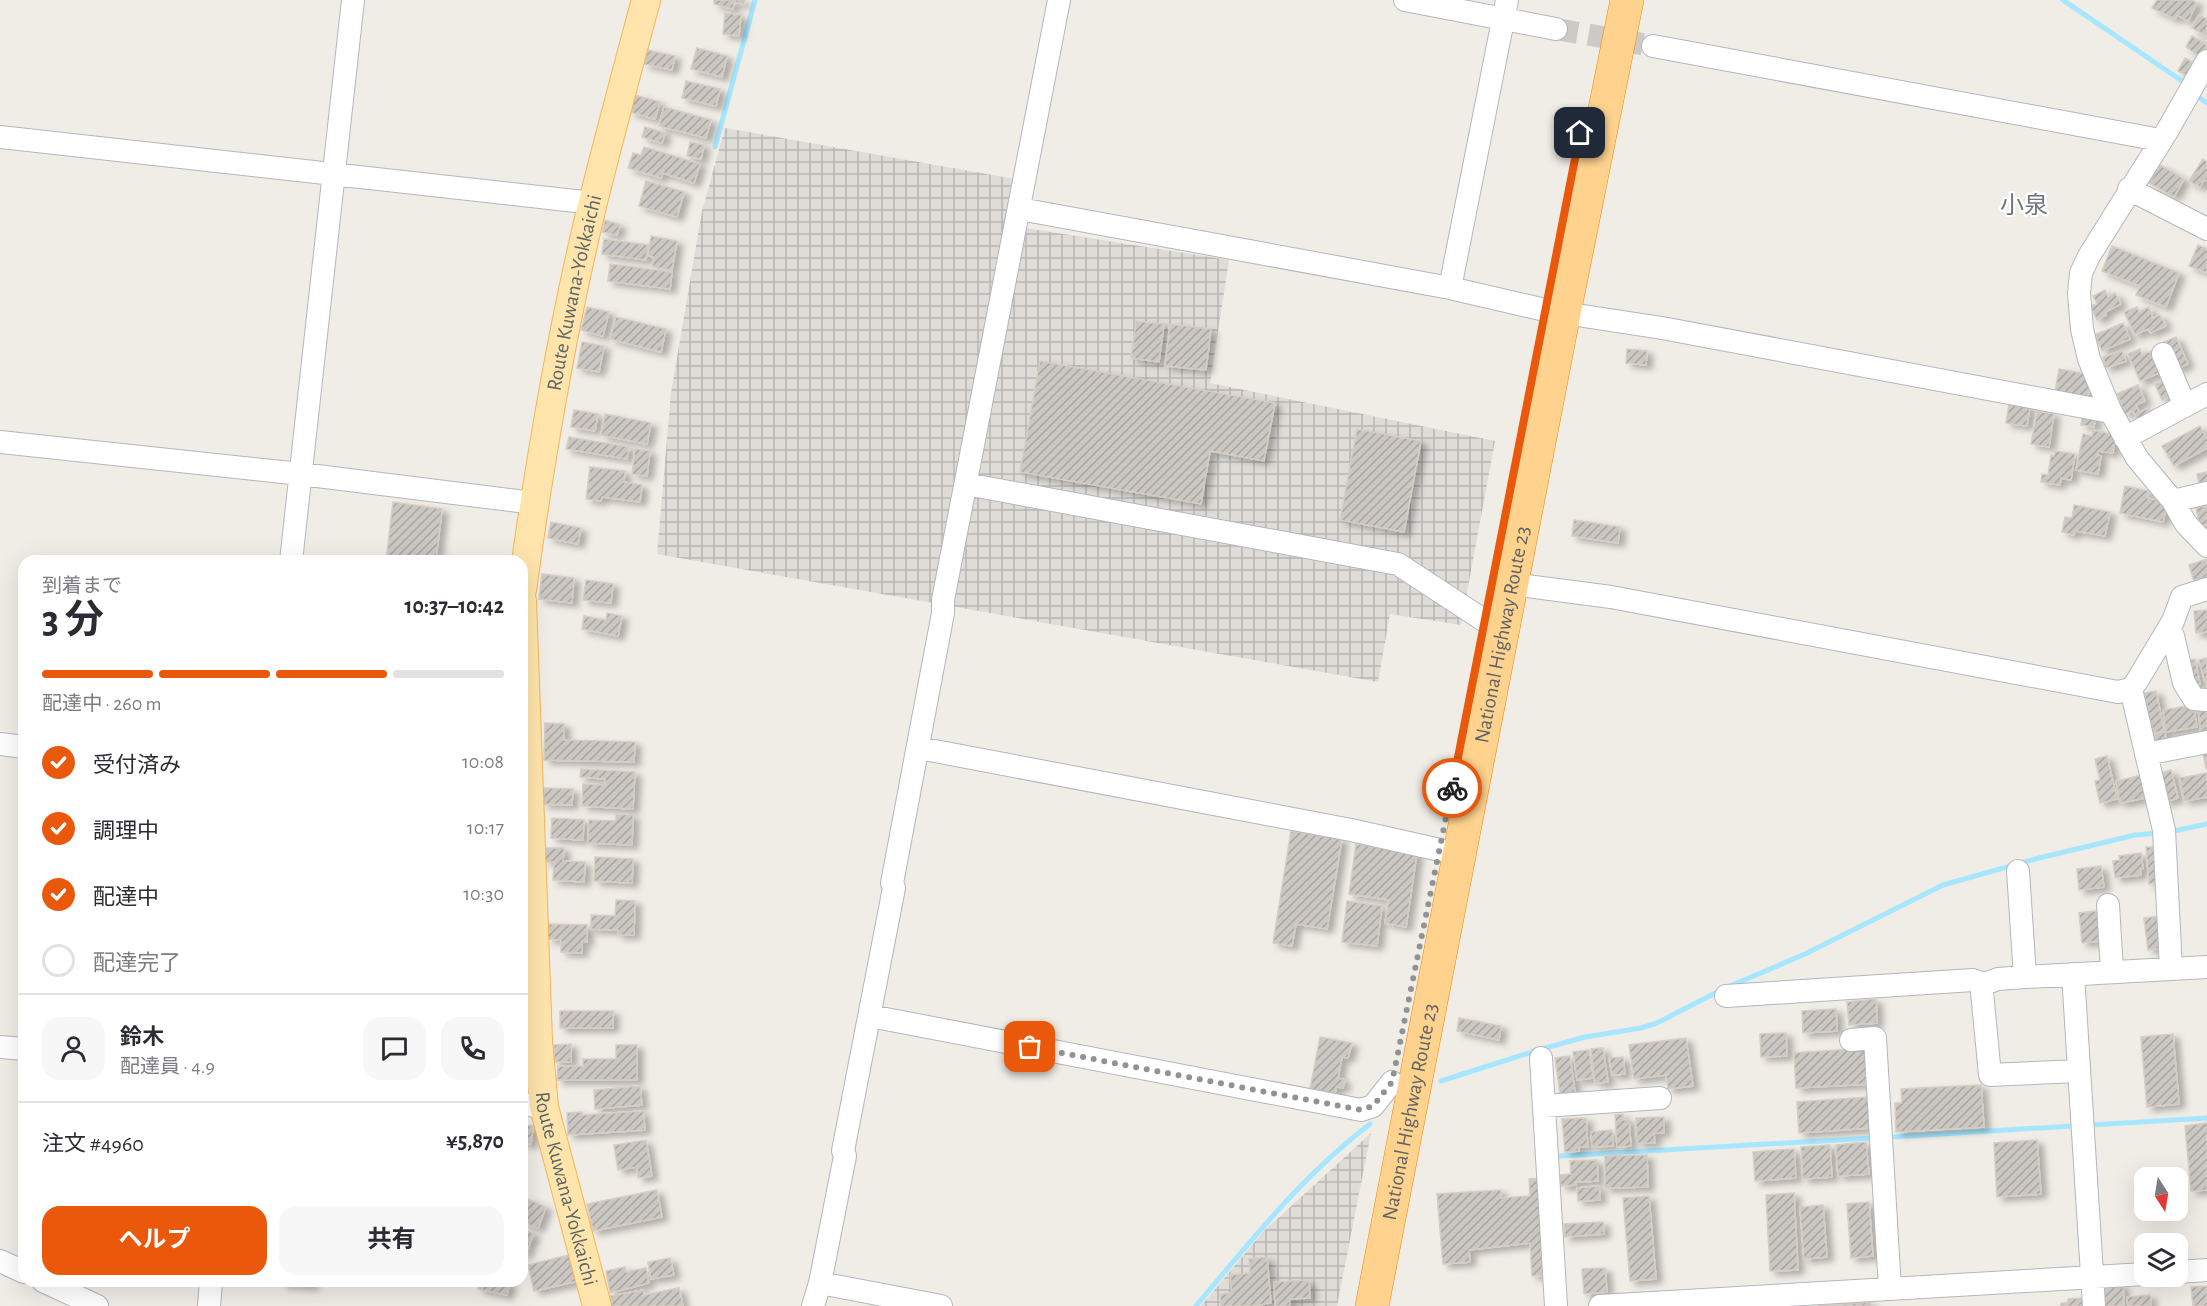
<!DOCTYPE html>
<html lang="ja">
<meta charset="utf-8">
<style>
body{margin:0;font-family:"Alegreya Sans","Noto Sans JP",sans-serif;background:#f7f7f7;color:#2b2b33;height:100vh;display:flex;flex-direction:column;font-size:22px;white-space:nowrap}
*{box-sizing:border-box;margin:0}
p{font-size:20px;color:#7c7c81}
.icon{flex:none;width:33px;height:33px;fill:none;stroke:currentColor;stroke-width:2;stroke-linecap:round;stroke-linejoin:round}
.map{position:relative;flex:1;overflow:hidden}
.panel{position:absolute;left:18px;top:555px;width:510px;height:732px;display:flex;flex-direction:column;background:#fff;border-radius:18px;box-shadow:0 6px 24px #0002}
.panel>*{flex:none}
.needle{width:39px;rotate:168deg}
.tools{position:absolute;left:2134px;top:1167px;display:grid;gap:12px}
.tools a{display:grid;place-items:center;width:54px;height:54px;border-radius:12px;background:#fff;box-shadow:0 6px 24px #0002;font-size:30px}
.pin{position:absolute;display:grid;place-items:center;width:51px;height:51px;color:#fff;margin:-26px;border-radius:12px;box-shadow:0 3px 9px #0006}
.courier{position:absolute;display:grid;place-items:center;width:60px;height:60px;margin:-30px;border:4px solid #ea580c;border-radius:50%;background:#fff;color:#222;box-shadow:0 2px 8px #0007}
.headline em{font-style:normal;font-weight:700}
.headline div{display:flex;flex-direction:column-reverse}
.headline{display:flex;align-items:center;justify-content:space-between;height:102px;padding:0 24px}
h1{font-size:39px;font-weight:700;line-height:45px}
.bar{display:grid;grid-template-columns:repeat(4,1fr);gap:9px 6px;align-content:center;height:72px;padding:0 24px}
.bar i{height:8px;border-radius:4px;background:#e1e1e2}
.bar .active{background:#ea580c}
.bar p{grid-column:span 4}
.line{display:flex;align-items:center;gap:15px;padding:0 24px;border-top:2px solid #e1e1e2}
.line div{flex:1}
.round{display:grid;place-items:center;flex:none;width:63px;height:63px;border-radius:18px;background:#f7f7f7}
ol{padding:0 24px;list-style:none}
li{display:flex;align-items:center;gap:18px;height:66px}
li p{margin-inline-start:auto}
li .icon{padding:6px;border-radius:50%;background:#ea580c;color:#fff;stroke-width:4}
li:last-child{color:#7c7c81}
li i{width:33px;height:33px;border:3px solid #e1e1e2;border-radius:50%}
.action{display:flex;gap:12px;margin-top:auto;padding:12px 24px}
.action a{flex:1;height:69px;border-radius:18px;background:#ea580c;color:#fff;font-size:24px;font-weight:700;line-height:69px;text-align:center}
.action a+a{background:#f7f7f7;color:#2b2b33}
.map>svg:first-child{display:block}
.industrial{fill:url(#industrial-grid)}
.lines{fill:none;stroke-linecap:round;stroke-linejoin:round}
.stream{stroke:#a7e6ff;stroke-width:5}
.building{fill:url(#building-hatch);stroke:#d6cdc3;stroke-width:1.5;filter:url(#shadow)}
.minor-tunnel{stroke:#cbcac6;stroke-width:22;stroke-dasharray:22 11;stroke-linecap:butt}
.minor-casing{stroke:#b3b7bb;stroke-width:24}
.major-casing{stroke:#f9b356;stroke-width:30}
.highway-casing{stroke:#f68500;stroke-width:34}
.minor{stroke:#fff;stroke-width:22}
.major{stroke:#ffe5ac;stroke-width:28}
.highway{stroke:#ffd28e;stroke-width:33}
.done{stroke:#909393;stroke-width:6;stroke-dasharray:0 10.8}
.route{stroke:#ea580c;stroke-width:8}
.labels{text-anchor:middle;stroke-width:4.5;stroke-linejoin:round;paint-order:stroke}
.street-label{font-size:21px;fill:#5d6367;stroke:#fff}
.quarter-label{font-size:24px;fill:#6e7579;stroke:#fff}
</style>
<div class="map">
<svg width="2207" height="1306" viewBox="0 0 2207 1306">
<defs>
<pattern id="industrial-grid" width="8" height="8" patternUnits="userSpaceOnUse" patternTransform="scale(1.5)"><rect width="8" height="8" fill="#dfdcd8"/><path d="M0 4h8M4 0v8" fill="none" stroke="#b8b6b3"/></pattern>
<pattern id="building-hatch" width="6" height="6" patternUnits="userSpaceOnUse" patternTransform="scale(1.5)"><rect width="6" height="6" fill="#cbc7c2"/><path d="M-1 1l2-2M0 6l6-6M5 7l2-2" fill="none" stroke="#a8a5a1"/></pattern>
<filter id="shadow"><feDropShadow dx="6" dy="4" stdDeviation="3" flood-color="#0004"/></filter>
</defs>
<rect width="100%" height="100%" fill="#f0ece6"/>
<path class="industrial" d="M725 128 1015 179 1013 226 1229 260 1210 383 1495 441 1461 625 1390 614 1378 682 657 554 671 393 702 211Z
M1371 1133 1337 1306H1201L1263 1232Z"/>
<g class="lines">
<path class="stream" d="M2063 0 2185 83
M2198 97 2207 103
M715 147 755 0
M2174 831 2207 824
M1730 986 1805 954 1943 885 2039 858 2135 835 2158 833
M1441 1081 1535 1051 1585 1037 1641 1028 1657 1023 1721 990
M2091 1125 2207 1118
M1892 1137 2073 1126
M1560 1156 1872 1138
M1196 1306C1250 1242 1303 1175 1370 1124"/>
</g>
<path class="building" d="M714 0H745L744 4 734 2 733 9 714 4Z
M2157 0H2192L2197 3 2188 21 2177 15 2175 19 2152 8Z
M725 13 741 15 739 36 723 34Z
M2199 15 2207 19V36L2192 28Z
M2192 36 2207 45 2201 57 2186 47Z
M697 48 727 56 722 77 691 69Z
M647 50 675 56 672 70 644 64Z
M2185 58 2200 67 2193 79 2178 71Z
M686 81 720 89 716 106 682 98Z
M635 95 660 102 655 119 630 112Z
M664 107 711 120 706 138 659 126Z
M645 127 665 133 662 143 642 137Z
M690 142 704 145 701 159 687 156Z
M644 147 700 164 694 183 663 173 661 178 628 168 633 153 641 155Z
M2203 159 2207 162V181L2204 180 2200 187 2189 181Z
M2160 165 2184 179 2174 197 2149 183Z
M646 181 684 192 677 217 639 206Z
M605 220 620 225 617 235 602 232Z
M651 236 677 241 672 270 652 267 654 257 648 256Z
M604 239 648 245 646 260 602 254Z
M2198 245 2207 249V273L2189 266Z
M2112 246 2179 273 2166 307 2136 295 2140 286 2102 271Z
M610 264 672 272 670 289 608 281Z
M2105 290 2108 297 2115 293 2121 304 2105 312 2106 315 2097 320 2090 306 2097 304 2093 296Z
M587 307 609 312 603 336 581 330Z
M2137 307 2139 312 2149 307 2153 318 2160 315 2166 326 2150 333 2148 329 2135 335 2124 312Z
M616 317 666 329 661 352 610 339Z
M1136 321 1164 324 1159 362 1131 358Z
M2123 323 2130 339 2102 351 2095 335Z
M1170 324 1211 329 1206 370 1165 366Z
M2176 337 2188 364 2176 369 2164 342Z
M582 342 604 346 599 372 577 368Z
M1627 349 1647 351 1646 365 1626 363Z
M2140 349 2142 355 2152 351 2161 372 2140 381 2128 354Z
M2122 351 2126 361 2106 368 2103 357Z
M1040 361 1275 403 1264 461 1210 451 1201 504 1020 472Z
M2059 369 2092 375 2088 397 2055 392Z
M2165 380 2171 396 2162 400 2155 384Z
M2138 385 2145 401 2136 405 2139 412 2149 408 2153 417 2138 423 2133 411 2125 414 2117 394Z
M2009 404 2030 406 2027 426 2006 423Z
M574 410 598 414 595 431 571 427Z
M2037 411 2054 414 2049 447 2031 444Z
M605 414 651 423 647 444 601 435Z
M2083 414 2096 416 2094 427 2081 425Z
M2200 426 2207 439V448L2174 466 2162 446Z
M1357 429 1421 441 1404 532 1340 520Z
M2093 430 2116 435 2113 453 2098 451 2097 455 2101 456 2098 474 2076 470 2083 434 2092 436Z
M569 437 629 447 627 459 566 449Z
M635 449 650 451 647 476 632 474Z
M2055 451 2075 454 2071 480 2061 478 2060 485 2041 482 2042 474 2048 475 2051 455 2054 456Z
M590 467 625 471 624 482 642 485 640 502 602 497 601 501 586 499Z
M2207 472V481L2199 483 2197 474Z
M2125 486 2149 491 2147 498 2167 502 2163 522 2120 513Z
M393 502 442 509 436 560 409 556 408 561H386Z
M2074 505 2110 512 2105 536 2075 531 2074 535 2062 532 2065 517 2072 518Z
M2207 505V524L2200 526 2196 508Z
M1574 520 1620 527 1618 543 1572 536Z
M551 522 581 528 578 544 548 538Z
M2207 559V577L2194 581 2189 565Z
M542 574 574 578 572 603 539 599Z
M586 580 613 584 611 603 583 600Z
M2207 610V632L2196 633 2194 611Z
M607 613 622 616 618 636 582 629 584 616 606 620Z
M2207 658V682H2205L2199 660Z
M2195 659 2200 684 2189 686 2184 662Z
M2156 691 2164 731 2153 733 2144 693Z
M2193 705 2197 727 2166 732 2163 710Z
M2207 706V734L2201 735 2198 707Z
M545 723 564 724V740L635 742 634 762 544 760Z
M2165 732 2167 744 2156 746 2154 734Z
M2207 743V767L2206 768 2201 744Z
M2107 756 2117 799 2100 803 2095 781 2100 780 2095 759Z
M581 769 635 772 633 809 582 806 583 784 605 785V779L580 777Z
M2171 770 2178 798 2164 802 2157 774Z
M2207 773V797L2184 801 2180 778Z
M2147 774 2151 797 2120 803 2116 781Z
M544 788 573 789 572 805 543 804Z
M616 814 633 815 632 845 588 843 589 820 616 821Z
M552 818 584 820 583 840 551 838Z
M1291 831 1342 839 1327 929 1296 924 1292 946 1273 943Z
M1356 844 1417 853 1406 927 1385 923 1389 900 1349 894Z
M2146 847H2157L2163 883 2149 884Z
M546 848H564L563 861 585 862 584 882 553 880 554 862H545Z
M2141 853 2143 869H2140L2141 875 2115 878 2113 861 2120 860 2119 856Z
M595 857 633 859 632 883 594 881Z
M2101 866 2104 887 2079 890 2077 869Z
M616 900 635 901 634 935H618V930L591 929V915L615 916Z
M1347 901 1382 906 1377 946 1342 942Z
M2104 910 2106 931 2098 932 2099 941 2082 943 2079 913Z
M2161 916 2165 948 2148 950 2144 918Z
M549 924 587 925V942L582 941V953L561 952V940L548 939Z
M1876 999 1877 1023 1849 1025 1847 1002Z
M1836 1009 1837 1031 1803 1033 1802 1011Z
M560 1011H613V1028H560Z
M1459 1018 1501 1026 1499 1040 1457 1031Z
M1786 1033 1787 1056 1761 1057 1760 1034Z
M2173 1034 2179 1104 2147 1107 2141 1037Z
M1320 1037 1352 1043 1348 1058 1342 1057 1338 1078 1345 1080 1343 1088 1336 1087 1335 1094 1310 1089Z
M1686 1038 1693 1086 1668 1089 1666 1075 1634 1079 1629 1045Z
M571 1044V1062H554V1045Z
M616 1045H637V1080H557L558 1066H583V1059H616Z
M1603 1048 1608 1082 1595 1083 1591 1049Z
M1868 1048 1870 1084 1796 1088 1794 1053Z
M1589 1050 1593 1078 1577 1080 1573 1052Z
M1570 1056 1575 1092 1560 1094 1555 1058Z
M1623 1057 1625 1074 1612 1075 1609 1058Z
M1981 1085 1984 1127 1896 1132 1895 1103H1902L1901 1089Z
M640 1086 642 1105 595 1109 594 1090Z
M1868 1097 1870 1128 1799 1133 1797 1102Z
M643 1111 645 1130 568 1135 567 1113 582 1112V1115Z
M1623 1114V1120H1629L1631 1146 1617 1147 1615 1115Z
M1664 1117V1133H1654L1655 1143H1637L1636 1118Z
M1586 1118 1588 1147H1578L1579 1151 1565 1152 1562 1119Z
M2207 1123V1190L2191 1191 2185 1126Z
M522 1125 533 1126 531 1144 522 1143Z
M1612 1130 1613 1146 1592 1147 1591 1132Z
M646 1140 652 1176 638 1178 637 1167 618 1170 614 1145Z
M2037 1140 2041 1194 1997 1197 1994 1143Z
M1866 1142 1869 1174 1838 1176 1836 1145Z
M1830 1145 1832 1177 1803 1179 1801 1147Z
M1794 1149 1796 1178 1755 1181 1753 1152Z
M1647 1155 1648 1187 1605 1188V1156Z
M1597 1160 1598 1181 1575 1182 1576 1185 1561 1186 1560 1175 1571 1174 1570 1161Z
M1543 1178 1550 1275 1532 1276 1530 1243 1469 1250 1470 1262 1443 1264 1437 1194 1501 1190V1198L1530 1196 1529 1179Z
M1599 1186 1600 1200 1578 1201 1577 1188Z
M657 1190 662 1217 593 1231 587 1204Z
M1794 1193 1798 1270 1770 1271 1766 1195Z
M1649 1196 1656 1279 1630 1281 1623 1198Z
M522 1197 546 1207 538 1228 522 1222Z
M1869 1202 1873 1256 1851 1258 1847 1204Z
M1823 1205 1827 1257 1804 1259 1800 1207Z
M1603 1222 1604 1234 1565 1237 1564 1224Z
M522 1229 534 1234 524 1256 522 1255Z
M577 1253 583 1280 534 1291 528 1265Z
M1267 1257 1271 1303 1254 1306H1221L1220 1294 1232 1293 1230 1275 1250 1273 1249 1259Z
M670 1258 674 1275 651 1279 648 1262Z
M625 1267 626 1272 646 1268 649 1283 610 1293 606 1271Z
M1605 1268 1607 1292 1584 1294 1582 1269Z
M1309 1280 1310 1298 1290 1299V1306H1275L1274 1282Z
M281 1281H312V1286L281 1284Z
M479 1281H510L507 1295 478 1289Z
M2123 1284 2124 1306H2105L2104 1286Z
M2207 1286V1306H2193L2191 1287Z
M679 1288 683 1306H612L610 1296 643 1290 644 1295Z
M2150 1295 2151 1306H2128L2127 1297Z
M2085 1298 2086 1306H2061V1303H2068V1299Z
M1871 1302V1306H1818Z"/>
<g class="lines">
<path class="minor-tunnel" d="M1556 29 1653 46"/>
<defs>
<path id="minor" d="M1405 0 1556 29
M1653 46 2160 140
M2207 61 2166 133 2089 256 2081 273 2079 293 2082 329 2089 359 2111 412 2137 458 2173 501 2186 524 2207 546
M0 137 593 203
M2129 189 2207 229
M1020 209 1450 288 1545 310
M1450 288 1507 0
M1564 313 1662 328 2111 412
M2163 354 2185 406
M2125 438 2207 394
M0 442 301 474 534 503
M966 484 1398 564 1485 621
M2173 501 2207 493
M291 561 353 0
M1512 584 1611 597 2118 692 2131 689 2137 681 2173 621 2182 597 2207 589
M2167 632 2173 636 2184 683 2194 699 2206 700
M2131 689 2164 830 2171 969
M0 744 24 747
M919 748 1351 830 1440 850
M2146 754 2207 742
M2018 871 2025 977
M2108 905 2112 972
M2073 974 2094 1306
M1984 984 1982 992 1990 1075 2079 1071
M1726 996 1973 980 1984 984 1998 979 2025 977 2207 967
M870 1016 1361 1110 1373 1106 1392 1082
M1851 1040 1875 1038 1890 1289
M0 1047 24 1049
M1541 1058 1556 1306
M522 1104 544 1107
M1544 1106 1660 1098
M0 1261 24 1272
M2178 1272 2207 1270
M43 1281 97 1306
M820 1283 941 1306
M209 1306 211 1281
M813 1306 820 1283 845 1156 843 1151 894 888 892 883 943 613V600L1059 0
M1600 1306 2145 1274"/>
<g id="major">
<path id="s1" d="M522 590C540 459 562 329 593 202 610 134 628 67 646 0"/>
<path id="s2" d="M522 601 538 1041 544 1107 597 1306"/>
</g>
<g id="highway">
<path id="s3" d="M1372 1306 1564 313 1627 0"/>
</g>
</defs>
<use href="#minor" class="minor-casing"/>
<use href="#major" class="major-casing"/>
<use href="#highway" class="highway-casing"/>
<use href="#minor" class="minor"/>
<use href="#major" class="major"/>
<use href="#highway" class="highway"/>
</g>
<g class="lines">
<path class="done" d="M1030 1047 1361 1110 1373 1106 1392 1082 1452 788"/>
<path class="route" d="M1452 788 1580 133"/>
</g>
<g class="labels">
<g class="street-label">
<text dy="7" stroke="none"><textPath href="#s1" startOffset="302">Route Kuwana-Yokkaichi</textPath></text>
<text dy="7" stroke="none"><textPath href="#s3" startOffset="684">National Highway Route 23</textPath></text>
<text dy="7" stroke="none"><textPath href="#s3" startOffset="198">National Highway Route 23</textPath></text>
<text dy="7" stroke="none"><textPath href="#s2" startOffset="591">Route Kuwana-Yokkaichi</textPath></text>
</g>
<g class="quarter-label">
<text x="2024" y="213">小泉</text>
</g>
</g>
</svg>
<div class="tools">
<a><svg class="needle" viewBox="-14 -14 28 28"><path d="M0-13l5 13h-10z" fill="#e53935"/><path d="M0 13l5-13h-10z" fill="#7c7c81"/></svg></a>
<a><svg class="icon" aria-label="layers" viewBox="0 0 24 24"><path d="M12 4l9 5-9 5-9-5zM3 14l9 5 9-5"/></svg></a>
</div>
<div class="pin" style="left:1030px;top:1047px;background:#ea580c"><svg class="icon" aria-label="bag" viewBox="0 0 24 24"><path d="M5 8h14l-1 12H6zM9 8a3 3 0 0 1 6 0"/></svg></div>
<div class="pin" style="left:1580px;top:133px;background:#1f2937"><svg class="icon" aria-label="home" viewBox="0 0 24 24"><path d="M3 11l9-7 9 7M6 9v11h12V9"/></svg></div>
<div class="courier" style="left:1452px;top:788px"><svg class="icon" aria-label="bike" viewBox="0 0 24 24"><circle cx="6" cy="16" r="4"/><circle cx="18" cy="16" r="4"/><path d="M6 16l4-8h5l3 8M10 8l3 8H6M13 5h3"/></svg></div>
<section class="panel">
<div class="headline"><div><h1>3 分</h1><p>到着まで</p></div><em>10:37–10:42</em></div>
<div class="bar"><i class="active"></i><i class="active"></i><i class="active"></i><i></i><p>配達中 · 260 m</p></div>
<ol>
<li><svg class="icon" aria-label="check" viewBox="0 0 24 24"><path d="M5 12l5 5 9-10"/></svg>受付済み<p>10:08</p></li>
<li><svg class="icon" aria-label="check" viewBox="0 0 24 24"><path d="M5 12l5 5 9-10"/></svg>調理中<p>10:17</p></li>
<li><svg class="icon" aria-label="check" viewBox="0 0 24 24"><path d="M5 12l5 5 9-10"/></svg>配達中<p>10:30</p></li>
<li><i></i>配達完了</li>
</ol>
<div class="line" style="height:108px"><a class="round"><svg class="icon" aria-label="person" viewBox="0 0 24 24"><circle cx="12" cy="8" r="4"/><path d="M4 21q1-7 8-7t8 7"/></svg></a><div><b>鈴木</b><p>配達員 · 4.9</p></div><a class="round"><svg class="icon" aria-label="chat" viewBox="0 0 24 24"><path d="M4 5h16v11H9l-5 4z"/></svg></a><a class="round"><svg class="icon" aria-label="phone" viewBox="0 0 24 24"><path d="M5 4h4l2 5-3 2q2 4 5 5l2-3 5 2v4C11 20 4 13 5 4z"/></svg></a></div>
<div class="line" style="height:78px"><div>注文 #4960</div><b>¥5,870</b></div>
<div class="action"><a>ヘルプ</a><a>共有</a></div>
</section>
</div>
